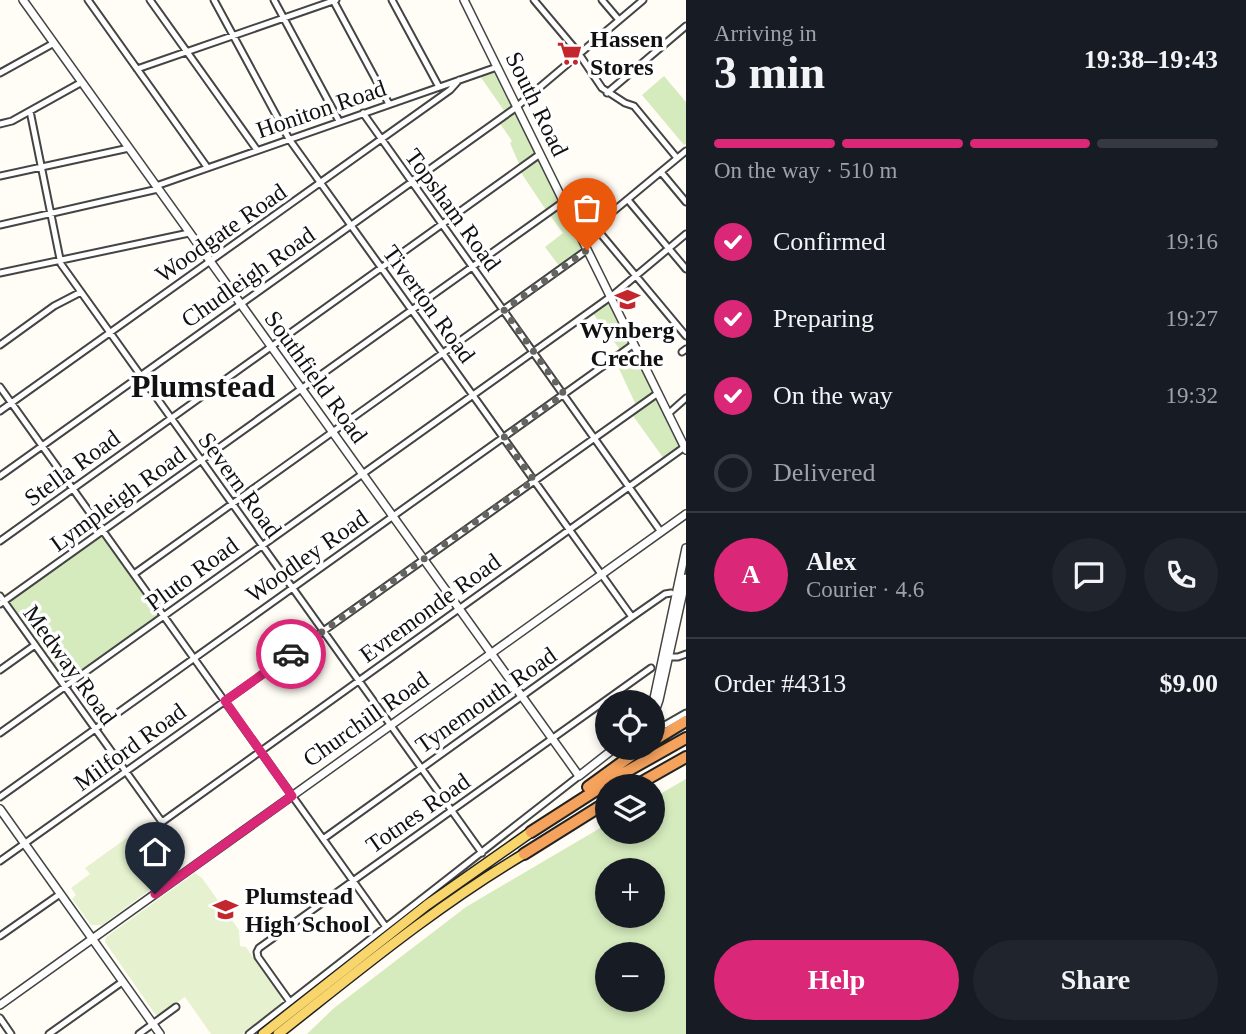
<!DOCTYPE html>
<meta charset="utf-8">
<style>
body{margin:0;font-family:"Times New Roman",serif;background:#20242c;color:#f1f3f6;height:100vh;display:flex;flex-direction:column;font-size:26px;white-space:nowrap}
*{box-sizing:border-box;margin:0}
p{font-size:23px;color:#9ea1a6}
.icon{flex:none;width:38px;height:38px;fill:none;stroke:currentColor;stroke-width:2;stroke-linecap:round;stroke-linejoin:round}
.map{position:relative;flex:1;overflow:hidden}
.panel{display:flex;flex-direction:column;background:#171b24;width:560px}
.panel>*{flex:none}
.buttons{position:absolute;left:595px;top:690px;display:grid;gap:14px}
.buttons a{display:grid;place-items:center;width:70px;height:70px;border-radius:50%;background:#171b24;box-shadow:0 4px 10px #0003;font-size:35px}
.pin{position:absolute;display:grid;place-items:center;width:60px;height:60px;color:#fff;margin:-72px -30px;border-radius:50% 50% 50% 0;rotate:-45deg;box-shadow:0 0 7px #0007}
.pin .icon{rotate:45deg}
.courier{position:absolute;display:grid;place-items:center;width:70px;height:70px;margin:-35px;border:5px solid #db2777;border-radius:50%;background:#fff;color:#222;box-shadow:0 2px 9px #0007}
.overview em{font-style:normal;font-weight:700}
.overview div{display:flex;flex-direction:column-reverse}
.overview{display:flex;align-items:center;justify-content:space-between;height:119px;padding:0 28px}
h1{font-size:46px;font-weight:700;line-height:52px}
.bar{display:grid;grid-template-columns:repeat(4,1fr);gap:10px 7px;align-content:center;height:84px;padding:0 28px}
.bar i{height:9px;border-radius:5px;background:#363941}
.bar .active{background:#db2777}
.bar p{grid-column:span 4}
.line{display:flex;align-items:center;gap:18px;padding:0 28px;border-top:2px solid #363941}
.line div{flex:1}
.round{display:grid;place-items:center;flex:none;width:74px;height:74px;border-radius:37px;background:#20242c}
ol{padding:0 28px;list-style:none}
li{display:flex;align-items:center;gap:21px;height:77px}
li p{margin-inline-start:auto}
li .icon{padding:7px;border-radius:50%;background:#db2777;color:#fff;stroke-width:4}
li:last-child{color:#9ea1a6}
li i{width:38px;height:38px;border:4px solid #363941;border-radius:50%}
.action{display:flex;gap:14px;margin-top:auto;padding:14px 28px}
.action a{flex:1;height:80px;border-radius:42px;background:#db2777;color:#fff;font-size:28px;font-weight:700;line-height:80px;text-align:center}
.action a+a{background:#20242c;color:#f1f3f6}
main{display:flex;flex:1;min-height:0}
.map>svg:first-child{display:block}
.green{fill:#d5ebbd;fill-rule:evenodd}
.pitch{fill:#e6f2cf}
.lines{fill:none;stroke-linecap:round;stroke-linejoin:round}
.minor-casing{stroke:#444;stroke-width:9}
.tertiary-casing{stroke:#444;stroke-width:10}
.primary-casing{stroke:#222;stroke-width:12}
.motorway-casing{stroke:#222;stroke-width:14}
.minor{stroke:#fff;stroke-width:5}
.tertiary{stroke:#fff;stroke-width:7}
.primary{stroke:#f9d66b;stroke-width:9}
.motorway{stroke:#f5a25d;stroke-width:10}
.done{stroke:#646461;stroke-width:7;stroke-dasharray:0 12.6}
.route{stroke:#db2777;stroke-width:9}
.labels{text-anchor:middle;stroke-width:7;stroke-linejoin:round;paint-order:stroke}
.poi-label{font-size:24px;font-weight:bold;fill:#111;stroke:#fff;text-anchor:start}
.street-label{font-size:24px;fill:#111;stroke:#fff}
.district-label{font-size:32px;font-weight:bold;fill:#111;stroke:#fff}
</style>
<main>
<div class="map">
<svg width="686" height="1034" viewBox="0 0 686 1034">
<rect width="100%" height="100%" fill="#fffdf5"/>
<path class="green" d="M495 71 513 106 505 112 480 76Z
M664 76 686 102V144L684 145 642 95Z
M515 111 536 153 520 166 510 143 512 141 499 122Z
M536 160H539L559 199 546 210 520 171Z
M560 207 563 209 581 246V252L560 267 545 247 563 233 549 214Z
M606 303 611 305 629 342 621 351 592 312Z
M630 349H633L654 391 636 405 615 360Z
M656 397 681 447 664 459 631 413Z
M101 536 106 539 158 615 64 684 6 603Z
M686 779V1034H307L334 1008 466 907 607 824V831H653V798ZM607 870H653V915H607ZM607 954H653V999H607Z"/>
<path class="pitch" d="M142 827 145 831 147 830 161 850 171 843 185 862 184 865 102 925H91L72 899 76 895 71 888 90 874 85 868Z
M195 873 202 878 239 930 240 946 246 947 281 996V1003L242 1034H211L185 997 159 1015 155 1014 105 942 106 937Z"/>
<g class="lines">
<defs>
<path id="minor" d="M88 0 207 167
M150 0 257 150
M214 0 289 139 632 617
M274 0 339 121
M333 0 389 104
M392 0 439 87
M534 0 577 51 602 88 625 103 634 106 677 158
M602 0 619 20
M137 69 336 0
M0 73 54 43
M607 93 686 26
M30 111 61 264 482 853
M363 113 661 532
M0 124 12 121 82 82
M661 172 686 202
M0 176 129 148
M156 186 497 67
M628 200 686 269
M0 225 158 189
M595 227 686 336
M581 238 686 151
M0 273 189 233
M0 345 54 306 81 292
M682 352 686 349
M0 387 386 927
M0 411 450 90 459 80
M668 414 686 398
M0 476 514 109 643 0
M0 541 540 154
M134 574 587 250
M0 596 162 822 686 446
M0 604 563 202
M669 657H678L686 654
M0 670 35 645
M653 721 665 725 686 713
M0 733 613 295 686 234
M0 797 634 344
M323 839 632 617 665 594 671 593
M0 861 658 393
M0 936 60 894
M290 1002 258 957 257 952 259 948 651 668
M0 1018 11 1034
M49 1034 122 982
M139 1034 176 1007
M249 1034 579 776"/>
<path id="tertiary" d="M23 0 579 776 616 747
M464 0 686 450
M653 703 686 548
M653 717 659 700 686 578
M0 809 160 1034
M0 1005 686 514"/>
<path id="primary" d="M263 1034 427 905 531 832
M278 1034C358 971 436 906 524 854"/>
<path id="motorway" d="M653 741 686 721
M635 786 686 757
M588 787 643 747
M531 832 615 778 686 738
M524 854 607 802"/>
</defs>
<use href="#minor" class="minor-casing"/>
<use href="#tertiary" class="tertiary-casing"/>
<use href="#primary" class="primary-casing"/>
<use href="#motorway" class="motorway-casing"/>
<use href="#minor" class="minor"/>
<use href="#tertiary" class="tertiary"/>
<use href="#primary" class="primary"/>
<use href="#motorway" class="motorway"/>
</g>
<g class="lines">
<path class="done" d="M291 654 534 480 503 438 564 394 504 310 587 250"/>
<path class="route" d="M155 894 292 796 225 701 291 654"/>
</g>
<defs>
<symbol id="supermarket-bare" viewBox="-9 -9 18 18"><path d="M-6-5.5h2.5l.6 2H6L4.5 2H-2.5L-4.4-4H-6ZM-1.5 3.2a1.3 1.3 0 1 0 .1 0ZM3 3.2a1.3 1.3 0 1 0 .1 0Z" fill="#c4262e" stroke="#fff" stroke-width="2.5" paint-order="stroke"/></symbol>
<symbol id="school-bare" viewBox="-9 -9 18 18"><path d="M0-5L7-2L0 1L-7-2ZM-4 1L0 2.5L4 1V4Q0 6-4 4Z" fill="#c4262e" stroke="#fff" stroke-width="2.5" paint-order="stroke"/></symbol>
</defs>
<g fill-rule="evenodd">
<use href="#supermarket-bare" x="552" y="36" width="35" height="35"/>
<use href="#school-bare" x="610" y="282" width="35" height="35"/>
<use href="#school-bare" x="208" y="892" width="35" height="35"/>
</g>
<g class="labels">
<g class="poi-label">
<text x="590" y="47">Hassen<tspan x="590" dy="28">Stores</tspan></text>
<text x="627" y="338" text-anchor="middle">Wynberg<tspan x="627" dy="28">Creche</tspan></text>
<text x="245" y="904">Plumstead<tspan x="245" dy="28">High School</tspan></text>
</g>
<g class="street-label">
<text transform="translate(537 104) rotate(64)" y="8">South Road</text>
<text transform="translate(321 109) rotate(-19)" y="8">Honiton Road</text>
<text transform="translate(453 210) rotate(54)" y="8">Topsham Road</text>
<text transform="translate(221 233) rotate(-35)" y="8">Woodgate Road</text>
<text transform="translate(248 277) rotate(-35)" y="8">Chudleigh Road</text>
<text transform="translate(429 304) rotate(54)" y="8">Tiverton Road</text>
<text transform="translate(316 377) rotate(54)" y="8">Southfield Road</text>
<text transform="translate(72 468) rotate(-36)" y="8">Stella Road</text>
<text transform="translate(240 485) rotate(54)" y="8">Severn Road</text>
<text transform="translate(118 499) rotate(-36)" y="8">Lympleigh Road</text>
<text transform="translate(307 556) rotate(-35)" y="8">Woodley Road</text>
<text transform="translate(192 574) rotate(-36)" y="8">Pluto Road</text>
<text transform="translate(430 608) rotate(-36)" y="8">Evremonde Road</text>
<text transform="translate(70 665) rotate(54)" y="8">Medway Road</text>
<text transform="translate(486 700) rotate(-35)" y="8">Tynemouth Road</text>
<text transform="translate(366 719) rotate(-35)" y="8">Churchill Road</text>
<text transform="translate(130 747) rotate(-36)" y="8">Milford Road</text>
<text transform="translate(418 813) rotate(-35)" y="8">Totnes Road</text>
</g>
<g class="district-label">
<text x="203" y="397">Plumstead</text>
</g>
</g>
</svg>
<div class="buttons">
<a><svg class="icon" aria-label="locate" viewBox="0 0 24 24"><circle cx="12" cy="12" r="6"/><path d="M12 2v4M12 18v4M2 12h4M18 12h4"/></svg></a>
<a><svg class="icon" aria-label="layers" viewBox="0 0 24 24"><path d="M12 4l9 5-9 5-9-5zM3 14l9 5 9-5"/></svg></a>
<a>+</a>
<a>−</a>
</div>
<div class="pin" style="left:587px;top:250px;background:#ea580c"><svg class="icon" aria-label="bag" viewBox="0 0 24 24"><path d="M5 8h14l-1 12H6zM9 8a3 3 0 0 1 6 0"/></svg></div>
<div class="pin" style="left:155px;top:894px;background:#1f2937"><svg class="icon" aria-label="home" viewBox="0 0 24 24"><path d="M3 11l9-7 9 7M6 9v11h12V9"/></svg></div>
<div class="courier" style="left:291px;top:654px"><svg class="icon" aria-label="car" viewBox="0 0 24 24"><path d="M5 17H2v-5l4-1 3-4h7l3 4 3 1v5h-3M9 17h6M6 11h13"/><circle cx="7" cy="17" r="2"/><circle cx="17" cy="17" r="2"/></svg></div>
</div>
<section class="panel">
<div class="overview"><div><h1>3 min</h1><p>Arriving in</p></div><em>19:38–19:43</em></div>
<div class="bar"><i class="active"></i><i class="active"></i><i class="active"></i><i></i><p>On the way · 510 m</p></div>
<ol>
<li><svg class="icon" aria-label="check" viewBox="0 0 24 24"><path d="M5 12l5 5 9-10"/></svg>Confirmed<p>19:16</p></li>
<li><svg class="icon" aria-label="check" viewBox="0 0 24 24"><path d="M5 12l5 5 9-10"/></svg>Preparing<p>19:27</p></li>
<li><svg class="icon" aria-label="check" viewBox="0 0 24 24"><path d="M5 12l5 5 9-10"/></svg>On the way<p>19:32</p></li>
<li><i></i>Delivered</li>
</ol>
<div class="line" style="height:126px"><b class="round" style="background:#db2777;color:#fff">A</b><div><b>Alex</b><p>Courier · 4.6</p></div><a class="round"><svg class="icon" aria-label="chat" viewBox="0 0 24 24"><path d="M4 5h16v11H9l-5 4z"/></svg></a><a class="round"><svg class="icon" aria-label="phone" viewBox="0 0 24 24"><path d="M5 4h4l2 5-3 2q2 4 5 5l2-3 5 2v4C11 20 4 13 5 4z"/></svg></a></div>
<div class="line" style="height:91px"><div>Order #4313</div><b>$9.00</b></div>
<div class="action"><a>Help</a><a>Share</a></div>
</section>
</main>
